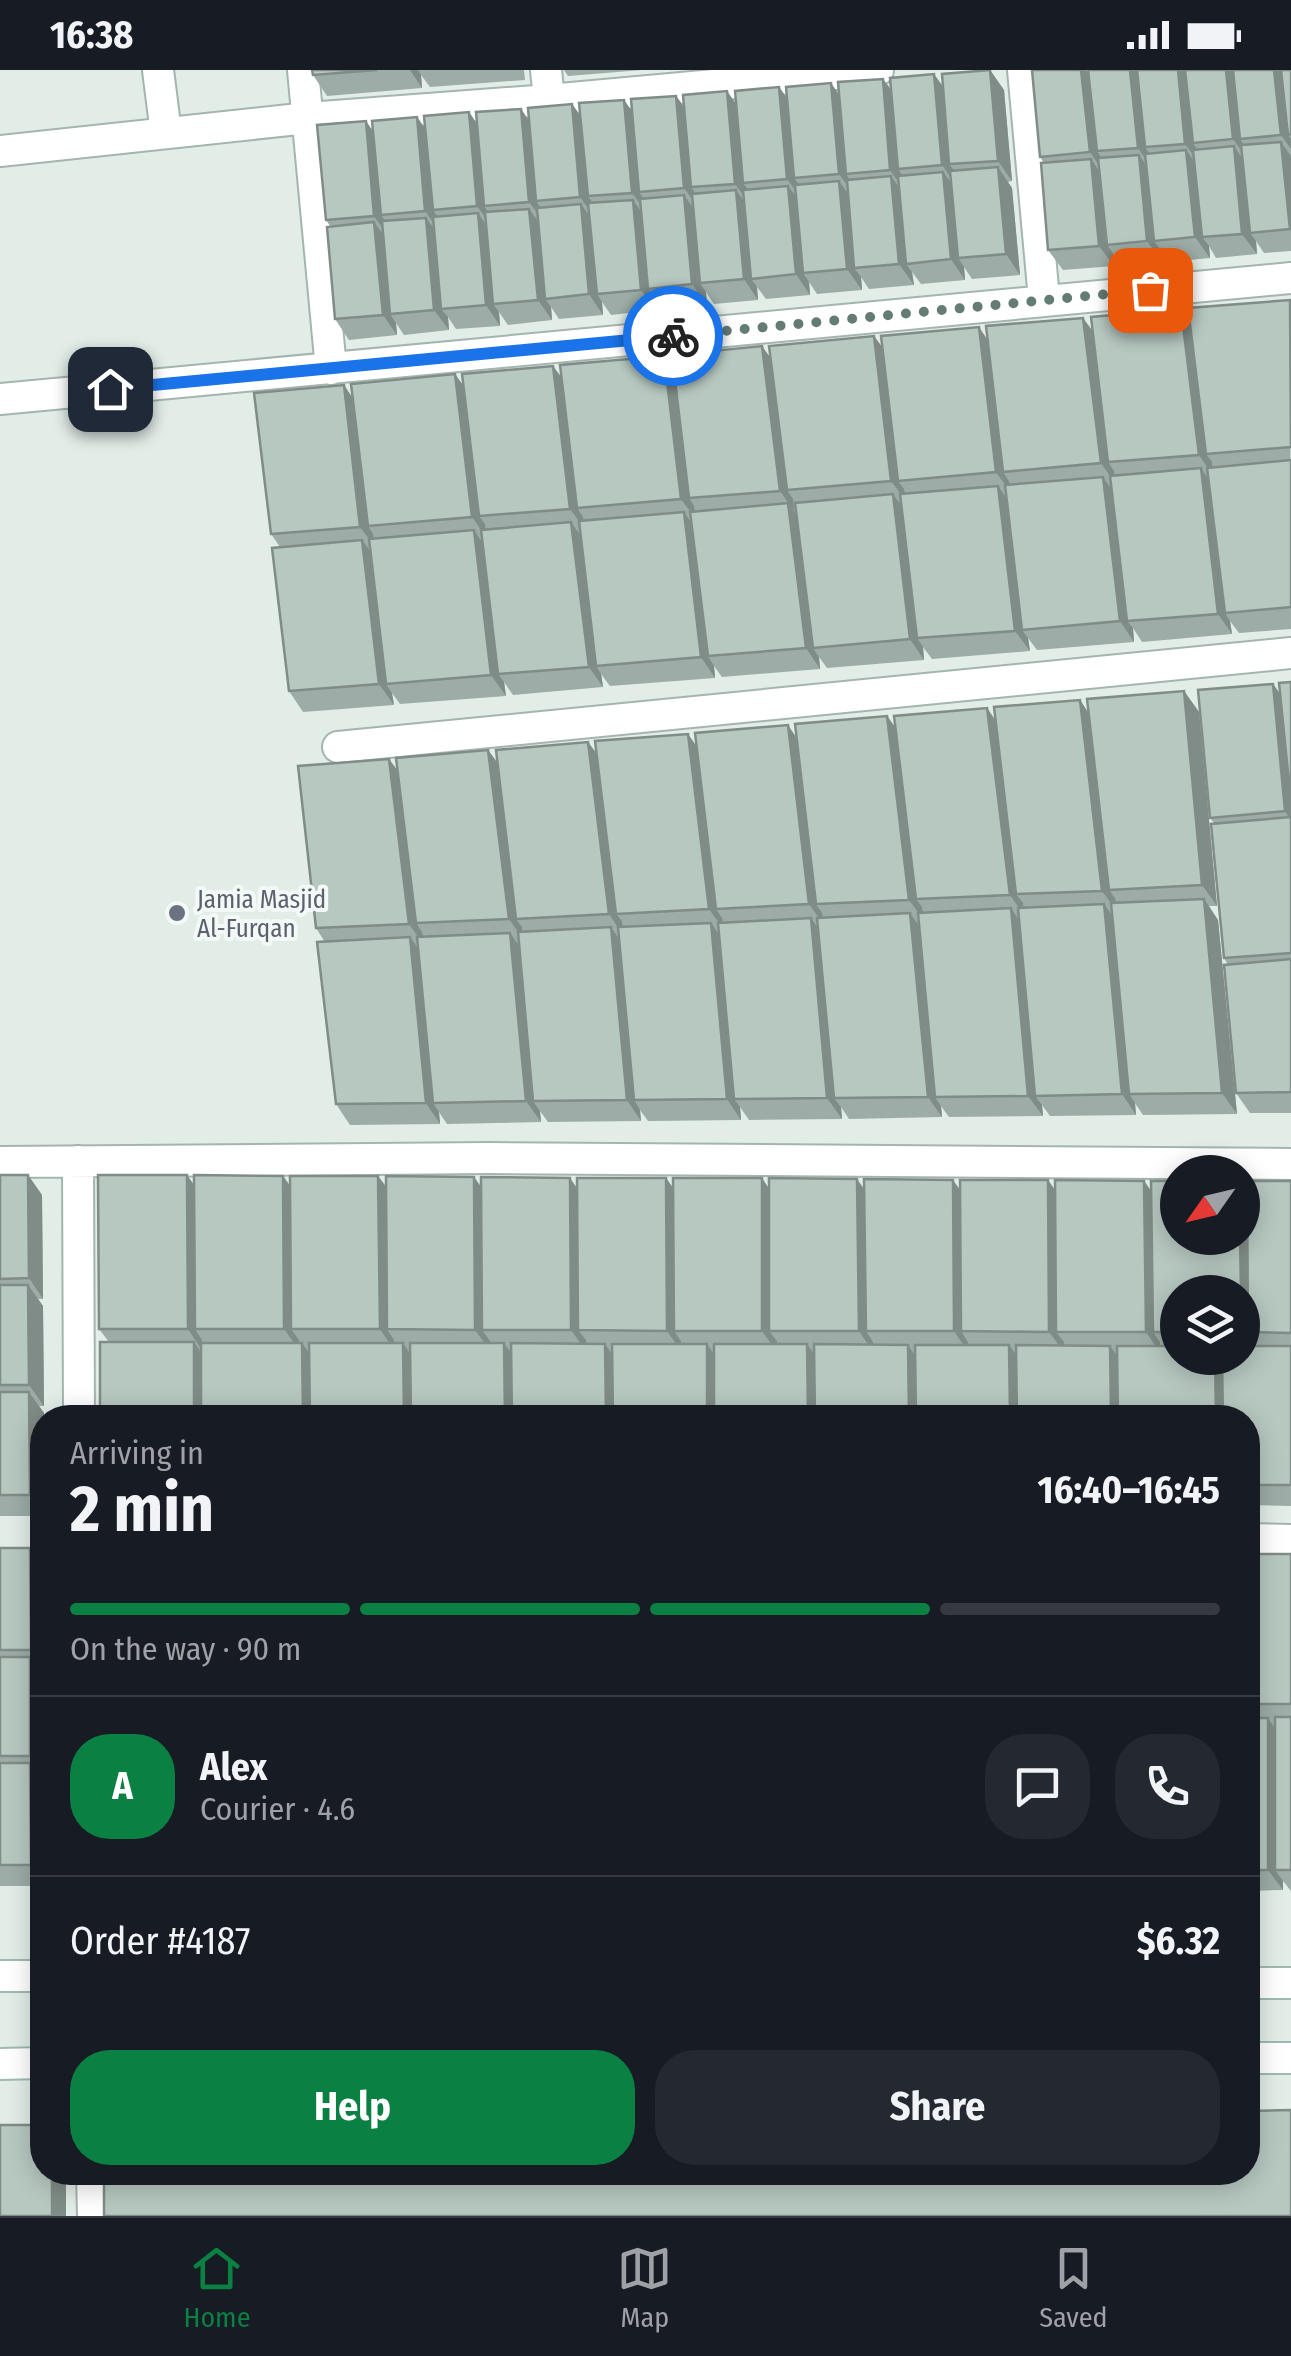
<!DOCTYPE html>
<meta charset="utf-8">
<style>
body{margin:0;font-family:"Fira Sans Condensed",sans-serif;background:#242831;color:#f1f3f6;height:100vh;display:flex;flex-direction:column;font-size:38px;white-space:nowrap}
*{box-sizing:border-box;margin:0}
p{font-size:32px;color:#9ea1a6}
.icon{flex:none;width:55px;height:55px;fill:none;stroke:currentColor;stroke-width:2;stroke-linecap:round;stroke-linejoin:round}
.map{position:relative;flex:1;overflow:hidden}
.sheet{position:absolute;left:30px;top:1335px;width:1230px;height:780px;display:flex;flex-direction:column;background:#171b24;border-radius:40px;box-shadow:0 5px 25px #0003}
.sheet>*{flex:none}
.needle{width:65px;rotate:236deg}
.fabs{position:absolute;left:1160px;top:1085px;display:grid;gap:20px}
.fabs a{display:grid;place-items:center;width:100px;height:100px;border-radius:50%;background:#171b24;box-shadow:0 5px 25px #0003;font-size:50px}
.pin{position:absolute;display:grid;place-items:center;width:85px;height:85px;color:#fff;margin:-42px;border-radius:20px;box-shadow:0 5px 15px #0006}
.courier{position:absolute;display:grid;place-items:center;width:100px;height:100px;margin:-50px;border:8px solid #1a73e8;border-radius:50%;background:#fff;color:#222;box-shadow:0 2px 12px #0007}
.overview em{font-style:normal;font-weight:700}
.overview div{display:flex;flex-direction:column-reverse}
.overview{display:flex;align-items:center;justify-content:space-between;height:170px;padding:0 40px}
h1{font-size:65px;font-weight:700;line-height:75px}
.bar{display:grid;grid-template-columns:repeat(4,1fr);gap:15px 10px;align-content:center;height:120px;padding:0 40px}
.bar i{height:12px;border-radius:8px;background:#363941}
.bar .active{background:#0b8043}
.bar p{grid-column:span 4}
.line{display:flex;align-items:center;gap:25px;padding:0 40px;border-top:2px solid #363941}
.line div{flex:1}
.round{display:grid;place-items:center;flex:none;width:105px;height:105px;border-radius:40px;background:#242831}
.primary-button{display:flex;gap:20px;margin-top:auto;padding:20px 40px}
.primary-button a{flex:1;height:115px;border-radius:40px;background:#0b8043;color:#fff;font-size:40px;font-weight:700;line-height:115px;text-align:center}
.primary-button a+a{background:#242831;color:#f1f3f6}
.status{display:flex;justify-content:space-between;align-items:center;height:70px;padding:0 50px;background:#171b24;direction:ltr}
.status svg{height:28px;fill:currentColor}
.dock{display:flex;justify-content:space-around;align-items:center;height:140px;border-top:2px solid #363941;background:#171b24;font-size:28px;color:#9ea1a6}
.dock a{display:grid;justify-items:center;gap:5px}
.dock .active{color:#0b8043}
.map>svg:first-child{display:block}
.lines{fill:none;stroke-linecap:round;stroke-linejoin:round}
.minor-casing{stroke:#a4b5af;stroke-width:34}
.secondary-casing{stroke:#9fbab0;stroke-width:34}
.minor{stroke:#fff;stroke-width:30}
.secondary{stroke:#fff;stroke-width:30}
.wall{fill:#9daca6;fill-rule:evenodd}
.shaded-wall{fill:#808c87}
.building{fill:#b7c8c1;stroke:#808c87;stroke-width:2.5}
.done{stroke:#657c75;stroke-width:10;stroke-dasharray:0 18}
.route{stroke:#1a73e8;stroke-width:12}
.worship-dot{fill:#6b7280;stroke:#f3f9f6;stroke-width:4}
.labels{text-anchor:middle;stroke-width:8;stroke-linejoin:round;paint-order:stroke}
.worship-label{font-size:25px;fill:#5b616d;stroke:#f3f9f6;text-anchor:start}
</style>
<div class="status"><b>16:38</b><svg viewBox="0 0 49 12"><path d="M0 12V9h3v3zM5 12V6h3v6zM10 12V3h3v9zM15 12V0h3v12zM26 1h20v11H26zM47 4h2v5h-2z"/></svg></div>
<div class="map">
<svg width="1291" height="2146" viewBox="0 0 1291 2146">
<rect width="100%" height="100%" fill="#e2ede8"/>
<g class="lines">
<defs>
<path id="minor" d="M158 0 166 63
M303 0 331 299
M546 0 549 30
M1023 0 1044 229
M0 81 308 48 549 30 878 0
M0 329 1291 208
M338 677 1291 583
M78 1091 79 1348
M0 1092 489 1088 1291 1094
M1248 1469 1291 1470
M92 2102 93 2146"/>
<path id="secondary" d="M0 1906H42
M1248 1913H1291
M1248 1988H1291
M0 1994 42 1993"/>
</defs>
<use href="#minor" class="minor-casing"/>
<use href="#secondary" class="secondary-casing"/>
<use href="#minor" class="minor"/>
<use href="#secondary" class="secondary"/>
</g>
<path class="wall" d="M312 0H524L525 10 430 17 421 5 422 18 327 26 313 5Z
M564 0H642L568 6Z
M990 0 1004 20 1012 111 1008 112 1012 118 1020 205 972 209 964 197 965 210 921 214 912 202 914 215 869 219 861 207 862 220 817 224 809 212 810 225 766 229 757 217 758 230 714 234 706 222 707 235 663 239 654 227 655 240 611 245 602 232 603 245 559 249 551 237 552 250 508 255 499 242 500 256 456 259 448 247 449 260 404 265 396 253 397 265 349 270 335 249 330 156 326 150 366 51 373 62 417 47 425 59 469 42 477 54 529 51 572 34 580 45 624 30 632 42 676 26 684 36 736 34 779 17 787 28 839 25 883 9 891 19 943 17Z
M1032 0H1086L1089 4 1291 0V181L1264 183 1256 171 1257 184 1216 188 1209 176 1210 188 1169 192 1161 180 1162 192 1121 195 1113 183 1114 196 1063 200 1048 180 1044 93 1040 87Z
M1290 230 1291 559 1239 563 1230 551 1232 564 1142 572 1133 558 1134 572 1037 580 1028 568 1030 581 932 589 923 577 924 590 827 598 819 587 820 599 722 607 714 596 715 608 610 616 601 604 603 617 513 625 504 612 506 626 400 634 392 623 394 635 303 642 289 621 280 477 271 464 344 315 352 328 771 288 874 266 883 278 988 270 1092 260 1181 239 1190 252Z
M1291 612V1043H1250L1236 1023 1228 895 1224 888 1215 754 1210 748 1273 614 1281 625Z
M1184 621 1199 642 1217 836H1209L1218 850 1237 1044 1143 1045 1135 1033 1136 1045 1050 1046 1042 1035 1043 1046 949 1047 941 1036 942 1047 849 1049 841 1037 842 1049 749 1050 740 1037 741 1050 648 1051 640 1040 641 1051 548 1052 540 1041 541 1052 447 1054 439 1042 440 1054 350 1055 336 1034 325 872 316 858 398 700 488 680 498 693 597 683 797 668 887 646 896 658 987 638 996 651 1080 630 1088 643Z
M0 1105H28L42 1125 43 1229H38L43 1236 44 1336H39L44 1343 42 1348V1446H0Z
M283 1106 290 1116 378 1106 386 1116 474 1107 481 1117 577 1118 666 1108 673 1118 960 1120H1056L1144 1111 1151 1121H1247L1291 1111V1436L1248 1435V1348H100L109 1272 99 1259 194 1115ZM1178 1222H1242V1288H1178Z
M0 1478 42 1496V1601H40L42 1605V1707H39L42 1711V1816H0Z
M1248 1484H1291V1821L1283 1811V1820L1248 1821Z"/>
<path class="shaded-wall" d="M410 0H418L421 5 422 18Z
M990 0 1004 20 1012 111 998 91Z
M1081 0H1086L1095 13 1097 81 1103 90 1104 103 1090 82Z
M1130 0H1137L1145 77 1151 86 1152 99 1138 78Z
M1178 0H1187L1193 73 1198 81 1200 94 1185 74Z
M1226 0H1237L1240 69 1246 78 1248 90 1233 69Z
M1274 0H1286L1288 65 1291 69V79L1281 65Z
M934 4 949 25V94L956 103 957 116 942 95Z
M883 9 897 29 898 99 904 108 905 121 890 100Z
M831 13 845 33 846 104 852 113 854 125 839 104Z
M779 17 794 38V108L801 117 802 130 787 109Z
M727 21 742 42 743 113 749 121 750 134 735 114Z
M676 26 690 46 691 117 698 127 699 139 684 118Z
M624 30 639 51V122L646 132 647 143 632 123Z
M572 34 587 55 588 126 594 135 595 148 580 127Z
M521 39 535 59 536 131 543 141 544 152 529 132Z
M469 42 483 63 484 136 491 146 492 157 477 136Z
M417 47 432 68 433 140 439 149 440 162 425 141Z
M366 51 380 72 381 145 387 154 388 166 374 146Z
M1281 72 1291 86V160L1290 159Z
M1234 76 1248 97 1250 163 1256 171 1257 184 1242 164Z
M1186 80 1201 101 1202 167 1209 176 1210 188 1195 167Z
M1139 85 1153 105 1154 171 1161 180 1162 192 1147 171Z
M1091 89 1105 110 1107 175 1113 183 1114 196 1099 176Z
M998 97 1012 118 1020 205 1006 184Z
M943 102 958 122V188L964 197 965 210 951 189Z
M891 106 906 127V194L912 202 914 215 899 194Z
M839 111 854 132V198L861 207 862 220 847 199Z
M788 116 803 136V203L809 212 810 225 796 204Z
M736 120 751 141V209L757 217 758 230 744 209Z
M684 125 699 146 700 213 706 222 707 235 692 214Z
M633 130 647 150 648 219 654 227 655 240 641 220Z
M581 134 596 155 597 224 602 232 603 245 589 224Z
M529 139 544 159 545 229 551 237 552 250 538 230Z
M478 143 492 164 493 234 499 242 500 256 486 235Z
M426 148 441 168V239L448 247 449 260 434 240Z
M374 152 389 173 390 244 396 253 397 265 383 245Z
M1181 239 1195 260 1206 384 1212 392 1213 406 1199 385Z
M1083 248 1098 268 1108 392 1114 401 1115 413 1101 393Z
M979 257 993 278 1003 402 1009 411 1011 423 996 402Z
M874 266 889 287 898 411 904 419 906 431 891 411Z
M762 276 777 297 787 420 793 429 794 441 780 421Z
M664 286 679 306 689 428 694 436 696 449 681 429Z
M553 296 568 316 577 438 583 447 585 459 570 439Z
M455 304 470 325 479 446 485 454 486 467 472 447Z
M344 315 358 336 368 456 373 464 375 477 360 457Z
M1201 398 1215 419 1225 543 1230 551 1232 564 1218 544Z
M1103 407 1117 427 1127 551 1133 558 1134 572 1120 551Z
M998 416 1012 436 1022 560 1028 568 1030 581 1015 561Z
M893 424 908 445 917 568 923 577 924 590 910 569Z
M788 433 803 454 813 578 819 587 820 599 806 578Z
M684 442 698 463 708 586 714 596 715 608 701 587Z
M571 452 586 473 596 596 601 604 603 617 589 597Z
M474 460 488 481 498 604 504 612 506 626 491 605Z
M362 470 377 490 386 614 392 623 394 635 379 614Z
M1273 614 1287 634 1291 675V751L1285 741Z
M1184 621 1199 642 1217 836 1202 815Z
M1080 630 1094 651 1109 820 1115 828 1117 841 1102 821Z
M987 638 1001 659 1016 824 1023 833 1024 845 1010 825Z
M887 646 902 667 916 829 922 837 924 850 909 830Z
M788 655 802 676 816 834 822 843 824 855 809 834Z
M688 664 702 684 716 839 722 848 724 860 709 839Z
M588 672 603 692 616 844 622 851 623 865 609 844Z
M488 680 503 701 516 849 522 857 523 869 509 849Z
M389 689 404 709 416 853 422 862 424 875 409 854Z
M1204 829 1218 850 1237 1044 1222 1023Z
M1104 834 1118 854 1129 1024 1135 1033 1136 1045 1122 1024Z
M1011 838 1025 859 1035 1026 1042 1035 1043 1046 1028 1026Z
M910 843 925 864 935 1027 941 1036 942 1047 928 1027Z
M811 848 825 869 834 1028 841 1037 842 1049 827 1028Z
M711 853 725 873 734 1029 740 1037 741 1050 727 1029Z
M611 857 625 878 634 1030 640 1040 641 1051 627 1030Z
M510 863 525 884 533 1031 540 1041 541 1052 526 1031Z
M410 867 425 888 433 1033 439 1042 440 1054 426 1033Z
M28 1105 42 1125 43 1229 29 1208Z
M187 1105 202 1126 195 1259 202 1270V1280L188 1259Z
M283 1106 298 1127 291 1259 299 1270V1280L284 1259Z
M378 1106 393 1127 387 1259 394 1270V1280L380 1259Z
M474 1107 489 1128 482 1260 490 1271V1281L475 1260Z
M570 1108 584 1128 578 1260 586 1270V1281L571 1260Z
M666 1108 680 1128 674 1261 681 1271V1281L667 1261Z
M762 1108 776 1129 769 1261 777 1271V1282L762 1261Z
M857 1109 872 1130 866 1261 873 1272V1282L859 1261Z
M953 1110 968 1131 961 1261 968 1272V1282L954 1261Z
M1048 1110 1063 1131 1056 1262 1064 1272V1282L1049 1262Z
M1144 1111 1159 1132 1153 1262 1160 1272V1283L1146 1262Z
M1242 1114 1255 1131 1248 1262 1255 1273V1283L1242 1264 1240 1168H1242Z
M28 1215 43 1236 44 1336 29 1315Z
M194 1272 208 1293V1348H194Z
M302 1273 316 1293 317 1348H303Z
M403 1273 417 1294 418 1348H404Z
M504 1273 519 1294V1348H505Z
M605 1274 620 1295V1348H606Z
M707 1274 721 1295 722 1348H707Z
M807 1274 822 1295V1348H808Z
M908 1275 922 1296 923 1348H909Z
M1009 1275 1024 1296V1348H1010Z
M1110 1276 1125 1296V1348H1111Z
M1215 1288H1223L1230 1348H1216Z
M29 1322 44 1343V1348H42V1443L30 1425Z
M30 1478 42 1496V1597L31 1580Z
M30 1587 42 1605V1703L30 1686Z
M1268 1648 1282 1669 1275 1800 1283 1811V1820L1268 1800Z
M30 1693 42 1711V1812L31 1795Z
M52 2102H66V2146H52Z"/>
<path class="building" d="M312 0H377L313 5Z
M990 0 998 91 949 94 942 4Z
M1032 0H1081L1090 82 1040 87Z
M1088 0H1130L1138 78 1097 81Z
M1137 0H1178L1185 74 1145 77Z
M1185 0H1226L1233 69 1193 73Z
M1233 0H1274L1281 65 1240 69Z
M1281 0H1291V64L1288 65Z
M934 4 942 95 898 99 890 8Z
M883 9 890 100 846 104 838 12Z
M831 13 839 104 794 108 786 17Z
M779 17 787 109 743 113 735 21Z
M727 21 735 114 691 117 683 25Z
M676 26 684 118 639 122 631 29Z
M624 30 632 123 588 126 579 33Z
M572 34 580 127 536 131 528 38Z
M521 39 529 132 484 136 476 42Z
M469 42 477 136 433 140 424 46Z
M417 47 425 141 381 145 372 51Z
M366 51 374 146 326 150 317 55Z
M1281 72 1290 159 1250 163 1241 75Z
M1234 76 1242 164 1202 167 1193 80Z
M1186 80 1195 167 1154 171 1145 84Z
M1139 85 1147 171 1107 175 1098 88Z
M1091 89 1099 176 1048 180 1041 93Z
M998 97 1006 184 958 188 950 101Z
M943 102 951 189 906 194 898 106Z
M891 106 899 194 854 198 847 110Z
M839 111 847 199 803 203 795 115Z
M788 116 796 204 751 209 743 120Z
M736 120 744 209 700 213 692 124Z
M684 125 692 214 648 219 640 129Z
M633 130 641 220 597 224 588 133Z
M581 134 589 224 545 229 537 138Z
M529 139 538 230 493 234 485 142Z
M478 143 486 235 441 239 433 147Z
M426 148 434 240 390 244 382 151Z
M374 152 383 245 335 249 327 157Z
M1290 230 1291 377 1206 384 1188 238Z
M1181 239 1199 385 1108 392 1091 247Z
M1083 248 1101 393 1003 402 986 256Z
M979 257 996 402 898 411 881 266Z
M874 266 891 411 787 420 769 276Z
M762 276 780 421 689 428 672 285Z
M664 286 681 429 577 438 560 295Z
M553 296 570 439 479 446 462 304Z
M455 304 472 447 368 456 351 314Z
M344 315 360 457 271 464 254 323Z
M1291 390V537L1225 543 1207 398Z
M1201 398 1218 544 1127 551 1110 406Z
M1103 407 1120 551 1022 560 1005 415Z
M998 416 1015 561 917 568 900 424Z
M893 424 910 569 813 578 795 433Z
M788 433 806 578 708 586 690 442Z
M684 442 701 587 596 596 579 451Z
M571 452 589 597 498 604 481 460Z
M474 460 491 605 386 614 369 469Z
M362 470 379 614 289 621 272 478Z
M1291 612V732L1279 613Z
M1273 614 1285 741 1210 748 1198 620Z
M1184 621 1202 815 1109 820 1087 629Z
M1080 630 1102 821 1016 824 994 637Z
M987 638 1010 825 916 829 894 646Z
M887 646 909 830 816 834 795 654Z
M788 655 809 834 716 839 695 663Z
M688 664 709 839 616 844 595 671Z
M588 672 609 844 516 849 496 680Z
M488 680 509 849 416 853 396 688Z
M389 689 409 854 316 858 298 696Z
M1291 747V883L1224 888 1211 754Z
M1204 829 1222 1023 1129 1024 1111 833Z
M1104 834 1122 1024 1035 1026 1018 838Z
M1011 838 1028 1026 935 1027 918 843Z
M910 843 928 1027 834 1028 817 848Z
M811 848 827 1028 734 1029 718 853Z
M711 853 727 1029 634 1030 618 857Z
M611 857 627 1030 533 1031 518 862Z
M510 863 526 1031 433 1033 417 867Z
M410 867 426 1033 336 1034 317 872Z
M1291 889V1022L1236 1023 1224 895Z
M0 1105H28L29 1208 0 1209Z
M98 1105H187L188 1259H99Z
M194 1105 283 1106 284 1259H195Z
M290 1106H378L380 1259H291Z
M386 1106 474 1107 475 1260 387 1259Z
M481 1107 570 1108 571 1260H482Z
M577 1108H666L667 1261 578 1260Z
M673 1108H762V1261H674Z
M769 1108 857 1109 859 1261H769Z
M864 1109 953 1110 954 1261H866Z
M960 1110H1048L1049 1262 961 1261Z
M1055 1110 1144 1111 1146 1262H1056Z
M1151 1111H1178V1168H1240L1241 1222H1178V1262H1153Z
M1247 1111H1291V1263L1248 1262Z
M0 1215H28L29 1315H0Z
M100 1272H194V1348H100Z
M201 1273H302L303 1348H201Z
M309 1273H403L404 1348H310Z
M410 1273H504L505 1348H411Z
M511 1273 605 1274 606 1348H512Z
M612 1274H707V1348H613Z
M714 1274H807L808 1348H714Z
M814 1274 908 1275 909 1348H815Z
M915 1275H1009L1010 1348H916Z
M1016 1275 1110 1276 1111 1348H1017Z
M1117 1276H1178V1288H1215L1216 1348H1118Z
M1242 1276H1291V1415H1248V1348H1223L1222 1288H1242Z
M0 1322H29L30 1425H0Z
M0 1478H30L31 1580H0Z
M1248 1484H1291V1634H1248Z
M0 1587H30V1686H0Z
M1275 1647H1291V1800H1275Z
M1248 1648H1268V1800H1248Z
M0 1693H30L31 1795H0Z
M1291 2040V2146H104V2102H1248V2041Z
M0 2055H42V2102H52V2146H0Z"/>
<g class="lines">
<path class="done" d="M673 266 1150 220"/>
<path class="route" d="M110 319 673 266"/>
</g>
<circle class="worship-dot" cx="177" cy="843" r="10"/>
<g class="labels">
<g class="worship-label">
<text x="197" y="838">Jamia Masjid<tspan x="197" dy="29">Al-Furqan</tspan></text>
</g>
</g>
</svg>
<div class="fabs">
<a><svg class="needle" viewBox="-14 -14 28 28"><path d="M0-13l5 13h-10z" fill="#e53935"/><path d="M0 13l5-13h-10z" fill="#9ea1a6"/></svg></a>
<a><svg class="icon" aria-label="layers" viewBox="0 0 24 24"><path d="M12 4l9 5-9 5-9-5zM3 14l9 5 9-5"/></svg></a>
</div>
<div class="pin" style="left:1150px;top:220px;background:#ea580c"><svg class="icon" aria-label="bag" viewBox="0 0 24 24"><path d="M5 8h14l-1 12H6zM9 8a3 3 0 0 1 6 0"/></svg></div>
<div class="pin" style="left:110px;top:319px;background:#1f2937"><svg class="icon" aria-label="home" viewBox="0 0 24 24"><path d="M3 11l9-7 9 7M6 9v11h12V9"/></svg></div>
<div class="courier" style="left:673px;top:266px"><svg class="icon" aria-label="bike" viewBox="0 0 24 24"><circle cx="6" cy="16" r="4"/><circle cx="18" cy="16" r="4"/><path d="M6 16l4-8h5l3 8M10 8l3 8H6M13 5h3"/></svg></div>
<section class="sheet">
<div class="overview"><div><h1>2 min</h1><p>Arriving in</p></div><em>16:40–16:45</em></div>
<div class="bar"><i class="active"></i><i class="active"></i><i class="active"></i><i></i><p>On the way · 90 m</p></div>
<div class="line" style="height:180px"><b class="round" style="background:#0b8043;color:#fff">A</b><div><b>Alex</b><p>Courier · 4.6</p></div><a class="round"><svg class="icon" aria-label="chat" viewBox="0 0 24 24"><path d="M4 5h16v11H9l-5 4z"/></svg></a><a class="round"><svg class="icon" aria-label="phone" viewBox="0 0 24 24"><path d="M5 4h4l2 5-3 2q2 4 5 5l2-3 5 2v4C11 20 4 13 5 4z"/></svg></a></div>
<div class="line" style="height:130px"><div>Order #4187</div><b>$6.32</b></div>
<div class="primary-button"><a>Help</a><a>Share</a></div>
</section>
</div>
<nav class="dock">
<a class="active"><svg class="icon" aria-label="home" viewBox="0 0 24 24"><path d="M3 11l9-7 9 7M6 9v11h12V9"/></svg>Home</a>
<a><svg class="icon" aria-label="map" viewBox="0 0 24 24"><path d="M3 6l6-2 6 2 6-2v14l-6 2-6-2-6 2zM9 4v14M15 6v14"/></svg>Map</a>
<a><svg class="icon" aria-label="saved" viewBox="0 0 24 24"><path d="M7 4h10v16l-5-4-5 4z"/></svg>Saved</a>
</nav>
